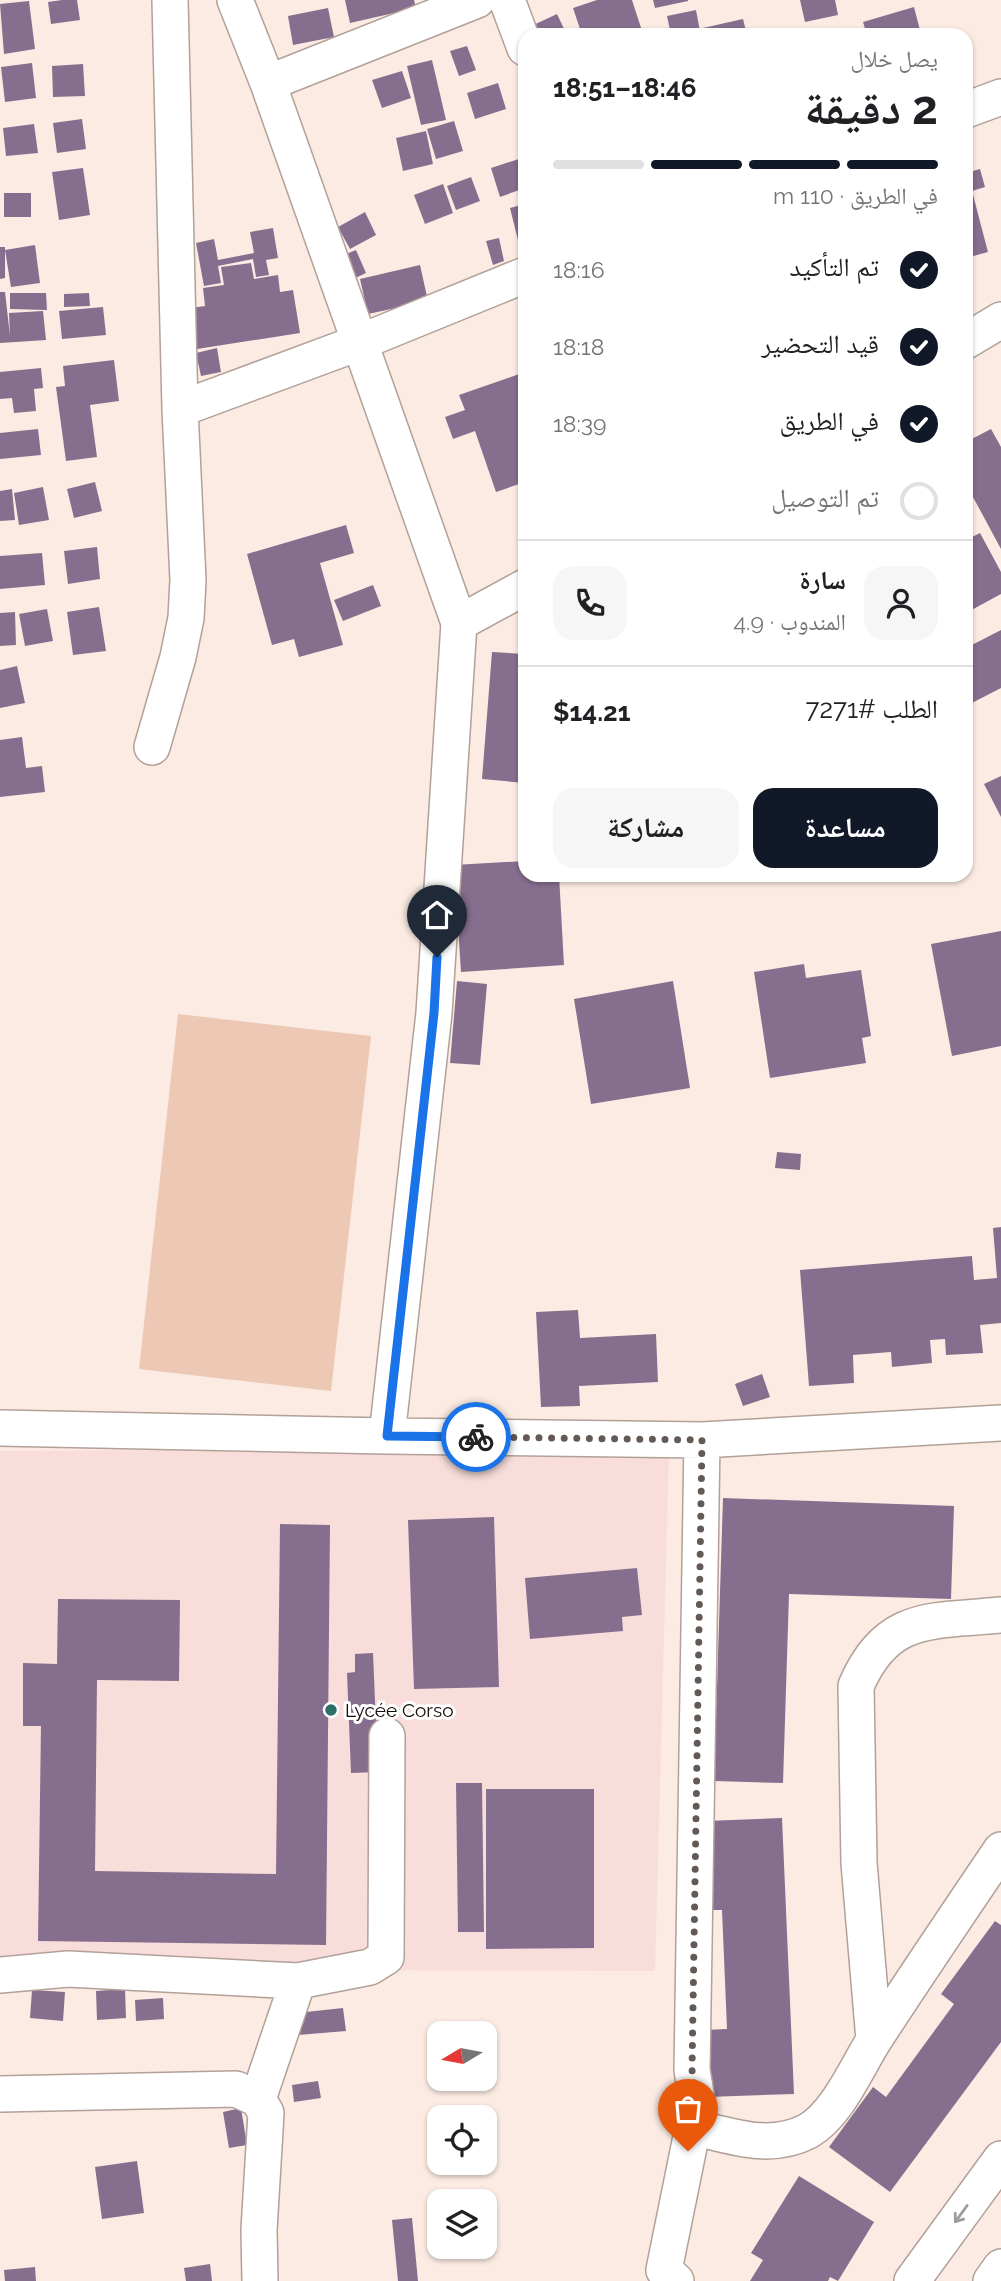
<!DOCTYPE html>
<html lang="ar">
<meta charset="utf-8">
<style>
body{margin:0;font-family:Raleway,"Noto Naskh Arabic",sans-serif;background:#f6f6f6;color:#202124;direction:rtl;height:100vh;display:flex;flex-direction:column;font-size:26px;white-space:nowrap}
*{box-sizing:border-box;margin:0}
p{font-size:23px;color:#757577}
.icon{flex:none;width:38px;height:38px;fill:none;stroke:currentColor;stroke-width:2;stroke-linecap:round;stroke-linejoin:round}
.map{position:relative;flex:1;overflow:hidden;direction:ltr}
.sheet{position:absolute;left:518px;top:28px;width:455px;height:854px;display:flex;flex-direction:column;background:#fff;border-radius:21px;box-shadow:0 2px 5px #0004;direction:rtl}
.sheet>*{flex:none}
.needle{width:46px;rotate:260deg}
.tools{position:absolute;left:427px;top:2021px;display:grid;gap:14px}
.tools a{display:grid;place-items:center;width:70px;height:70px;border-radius:14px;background:#fff;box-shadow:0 2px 5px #0004;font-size:35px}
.pin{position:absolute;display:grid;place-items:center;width:60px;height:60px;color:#fff;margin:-72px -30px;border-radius:50% 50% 50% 0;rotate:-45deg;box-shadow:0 0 7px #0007}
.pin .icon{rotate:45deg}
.courier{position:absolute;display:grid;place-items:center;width:70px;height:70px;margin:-35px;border:5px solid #1a73e8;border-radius:50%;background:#fff;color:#222;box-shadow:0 2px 9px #0007}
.overview em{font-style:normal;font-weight:700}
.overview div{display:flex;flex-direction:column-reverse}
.overview{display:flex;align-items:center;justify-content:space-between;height:119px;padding:0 35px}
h1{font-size:46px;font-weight:700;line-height:52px}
.bar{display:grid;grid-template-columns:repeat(4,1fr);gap:10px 7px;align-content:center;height:84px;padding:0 35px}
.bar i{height:9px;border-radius:5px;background:#e0e0e0}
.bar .current{background:#111827}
.bar p{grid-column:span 4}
.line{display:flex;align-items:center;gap:18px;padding:0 35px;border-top:2px solid #e0e0e0}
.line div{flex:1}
.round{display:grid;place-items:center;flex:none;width:74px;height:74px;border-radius:21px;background:#f6f6f6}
ol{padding:0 35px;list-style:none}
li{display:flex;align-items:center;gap:21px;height:77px}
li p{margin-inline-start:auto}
li .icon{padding:7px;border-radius:50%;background:#111827;color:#fff;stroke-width:4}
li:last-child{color:#757577}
li i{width:38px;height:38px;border:4px solid #e0e0e0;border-radius:50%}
.cta{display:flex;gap:14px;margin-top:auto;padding:14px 35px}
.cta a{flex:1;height:80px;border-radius:21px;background:#111827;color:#fff;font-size:28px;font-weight:700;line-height:80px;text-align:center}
.cta a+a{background:#f6f6f6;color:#202124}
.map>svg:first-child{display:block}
.education{fill:#f8ddda}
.green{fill:#edc8b4}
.building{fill:#866f8e}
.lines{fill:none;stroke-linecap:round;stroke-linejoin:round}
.street-casing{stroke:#b1a199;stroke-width:38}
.street{stroke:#fff;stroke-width:35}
.oneway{stroke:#a09e9d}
.done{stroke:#645a55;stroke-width:7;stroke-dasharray:0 12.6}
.route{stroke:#1a73e8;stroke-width:9}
.poi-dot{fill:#2a7066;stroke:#fff;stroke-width:2.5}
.labels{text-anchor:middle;stroke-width:6;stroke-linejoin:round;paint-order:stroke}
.poi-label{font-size:19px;fill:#120c09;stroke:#fff;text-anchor:start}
</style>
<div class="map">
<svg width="1001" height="2281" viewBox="0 0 1001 2281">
<rect width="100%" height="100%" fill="#fbebe2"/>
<path class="education" d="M669 1447 655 1971 0 1969V1451Z"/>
<path class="green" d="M178 1014 371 1036 331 1391 139 1369Z"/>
<path class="building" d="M62 0H77L80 20 51 24 48 2Z
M345 0H414L416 8 350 23Z
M597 0H632L643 34 582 35 573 8Z
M653 0H688V1L655 8Z
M800 0H835L838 15 805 22Z
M29 1 35 49 4 54 0 4Z
M914 7 921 34 867 35 863 22Z
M328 8 334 37 293 45 288 16Z
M696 10 700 31 671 35 667 16Z
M557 14 567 35H531L527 28Z
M743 19 747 35H704L703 28Z
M467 46 476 70 459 76 450 51Z
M432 60 446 120 421 125 407 66Z
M32 63 36 98 5 102 1 67Z
M83 64 85 96 53 97 52 66Z
M402 71 411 98 382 108 372 80Z
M498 83 506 109 475 119 467 93Z
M82 119 86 149 57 153 53 123Z
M454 121 463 151 436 159 427 129Z
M34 124 38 153 6 156 3 128Z
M426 131 433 164 403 171 396 138Z
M525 157V188L500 197 491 168Z
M83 168 90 215 59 220 52 172Z
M980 169 985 187 972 191 988 252 966 258V173Z
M471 177 480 201 456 210 447 186Z
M443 184 453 213 425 224 414 195Z
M4 193H31V217H4Z
M525 204V255L522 256 510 208Z
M365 212 376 235 350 249 338 227Z
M273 228 278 258 266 260 269 275 256 277 253 259 218 266 221 283 204 286 196 243 214 239 218 260 254 253 250 232Z
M499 238 504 261 493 265 486 241Z
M35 245 40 283 11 287 5 250Z
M0 247H5V278L0 279Z
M356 250 366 273 349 281 339 257Z
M251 263 254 279 278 275 280 292 293 290 300 333 197 349 191 308 205 306 203 288 224 285 221 267Z
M420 265 428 301 368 314 360 279Z
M0 292H5L10 336 9 313 43 311 46 340 0 343Z
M10 293H46L47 310 10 309Z
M89 293 90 306 64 307V294Z
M103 307 106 335 62 339 59 311Z
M217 348 221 372 201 376 196 353Z
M114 360 119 401 90 405 97 457 66 461 56 387 65 386 63 366Z
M41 368 43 388 34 389 36 411 14 413 12 398 0 399V372Z
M525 372V482L496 492 475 431 453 439 445 417 465 410 459 395Z
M38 429 41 455 0 459V433Z
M991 429 1001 447V549L973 497 966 500V442Z
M95 482 102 511 74 518 67 489Z
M43 487 49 520 19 525 14 493Z
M12 489 15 520 0 521V491Z
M346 525 354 553 320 563 343 645 299 657 294 639 272 645 247 554Z
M980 533 1001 572V594L966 613V540Z
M97 547 100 579 68 584 64 551Z
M42 553 45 585 0 589V556Z
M373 585 381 606 343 621 334 600Z
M99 607 106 651 73 655 67 612Z
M47 609 53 641 25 646 19 614Z
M15 612 16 645 0 646V613Z
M1001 630V688L966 706V648Z
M492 652 525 654V783L482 779Z
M17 666 25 703 0 708V670Z
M22 737 26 768 42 766 45 792 0 797V740Z
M1001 776V817L984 784Z
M525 861V875H559L564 965 461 972 454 865Z
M1001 931V1046L952 1056 931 944Z
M804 964 806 978 861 970 871 1036 862 1038 866 1063 770 1078 754 972Z
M457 981 487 984 480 1065 450 1063Z
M673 981 690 1088 591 1104 574 999Z
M777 1152 801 1154 800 1170 775 1168Z
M1001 1227V1323L980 1325 983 1353 946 1355 945 1339 930 1340 932 1363 892 1367 891 1352 853 1355 854 1383 809 1386 800 1270 972 1256 974 1280 997 1278 993 1228Z
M578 1310 580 1338 656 1334 658 1382 579 1386 580 1406 541 1407 536 1312Z
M762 1374 770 1397 743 1406 735 1384Z
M723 1498 954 1506 951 1599 789 1594 783 1783 714 1781Z
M494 1517 499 1687 414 1689 408 1520Z
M280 1524 330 1525 326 1945 38 1941 41 1726H23V1663L57 1664 58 1599 180 1600 179 1681 97 1680 95 1871 276 1874Z
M637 1568 642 1615 622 1617 623 1631 530 1639 525 1578Z
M373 1653 378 1772 351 1773 347 1673 355 1672V1654Z
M456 1783H482L484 1932H458Z
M486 1789H594V1948L486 1949Z
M782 1818 794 2094 707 2097 704 2030 727 2029 722 1910H713L706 1821Z
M995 1921 1001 1925V2042L890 2192 829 2147 873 2087 886 2097 954 2004 941 1994Z
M125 1989 126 2018 97 2020 96 1991Z
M32 1990 65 1992 63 2021 30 2018Z
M163 1998 164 2019 136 2021 135 2000Z
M343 2008 346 2031 298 2035 297 2013Z
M318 2081 321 2098 294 2102 292 2085Z
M241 2108 247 2145 229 2148 223 2112Z
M137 2161 144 2213 102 2219 95 2167Z
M799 2176 874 2222 838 2281 830 2277 828 2281H750L763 2260 751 2253Z
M412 2218 418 2281H398L392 2220Z
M210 2264 212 2281H186L184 2268Z
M35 2267 36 2281H5L4 2270Z"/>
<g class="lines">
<defs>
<path id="street" d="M507 0 525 48
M268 83 477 0
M966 110 1001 97
M966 341 1001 320
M180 409 358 343 525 275
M459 623 525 587
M152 747 178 657 186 618 188 580 180 409 170 0
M0 1428 387 1436 434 1013 459 623 268 83 235 0
M387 1436 702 1440 1001 1423
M0 1975 68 1969 298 1981 370 1967 386 1957 387 1736
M874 2040 859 1863 856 1686C887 1613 932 1622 1001 1615
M0 2094 236 2089 258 2099 266 2113 259 2230 260 2281
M258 2099 298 1981
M693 2127C731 2136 770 2151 808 2131 838 2114 857 2066 876 2037 917 1974 959 1912 1001 1850
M676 2281 664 2270 693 2127 697 2100 692 2070 702 1440
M912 2281 1001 2159
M991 2281 1001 2267"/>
</defs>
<use href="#street" class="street-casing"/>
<use href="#street" class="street"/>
</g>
<defs><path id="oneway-shaft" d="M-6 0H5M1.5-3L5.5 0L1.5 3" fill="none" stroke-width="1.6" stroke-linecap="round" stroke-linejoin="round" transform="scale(1.75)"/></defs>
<use class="oneway" href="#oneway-shaft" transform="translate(961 2214) rotate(126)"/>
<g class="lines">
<path class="done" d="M476 1437 702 1440 692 2070 697 2100 688 2151"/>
<path class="route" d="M437 957 434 1013 387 1436 476 1437"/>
</g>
<circle class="poi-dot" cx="331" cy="1710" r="7"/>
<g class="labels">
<g class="poi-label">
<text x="345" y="1717">Lycée Corso</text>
</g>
</g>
</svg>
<div class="tools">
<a><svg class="needle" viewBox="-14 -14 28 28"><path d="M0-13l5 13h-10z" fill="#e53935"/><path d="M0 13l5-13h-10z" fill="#757577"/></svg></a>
<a><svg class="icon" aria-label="locate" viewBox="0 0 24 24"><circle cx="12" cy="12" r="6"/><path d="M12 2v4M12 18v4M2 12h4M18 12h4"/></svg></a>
<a><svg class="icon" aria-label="layers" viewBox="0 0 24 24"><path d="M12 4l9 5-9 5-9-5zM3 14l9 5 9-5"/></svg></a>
</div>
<div class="pin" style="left:688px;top:2151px;background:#ea580c"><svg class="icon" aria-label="bag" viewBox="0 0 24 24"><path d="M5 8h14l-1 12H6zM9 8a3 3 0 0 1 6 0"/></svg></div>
<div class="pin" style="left:437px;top:957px;background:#1f2937"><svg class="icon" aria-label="home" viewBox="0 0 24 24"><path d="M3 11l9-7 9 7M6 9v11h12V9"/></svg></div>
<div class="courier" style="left:476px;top:1437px"><svg class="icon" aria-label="bike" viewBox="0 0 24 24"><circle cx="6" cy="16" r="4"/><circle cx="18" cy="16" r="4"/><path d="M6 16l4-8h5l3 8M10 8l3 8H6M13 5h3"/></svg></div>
<section class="sheet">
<div class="overview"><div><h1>2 دقيقة</h1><p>يصل خلال</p></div><em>18:46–18:51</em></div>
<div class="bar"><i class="current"></i><i class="current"></i><i class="current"></i><i></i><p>في الطريق · 110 m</p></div>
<ol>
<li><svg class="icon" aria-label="check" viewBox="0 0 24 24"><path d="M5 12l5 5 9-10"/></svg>تم التأكيد<p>18:16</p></li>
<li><svg class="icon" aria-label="check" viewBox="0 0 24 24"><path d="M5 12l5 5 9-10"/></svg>قيد التحضير<p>18:18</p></li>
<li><svg class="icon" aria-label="check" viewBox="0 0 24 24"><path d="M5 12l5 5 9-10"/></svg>في الطريق<p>18:39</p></li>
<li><i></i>تم التوصيل</li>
</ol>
<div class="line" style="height:126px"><a class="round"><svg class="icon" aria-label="person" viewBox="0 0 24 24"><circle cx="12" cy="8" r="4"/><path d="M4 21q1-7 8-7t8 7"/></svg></a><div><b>سارة</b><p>المندوب · 4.9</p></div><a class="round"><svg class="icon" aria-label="phone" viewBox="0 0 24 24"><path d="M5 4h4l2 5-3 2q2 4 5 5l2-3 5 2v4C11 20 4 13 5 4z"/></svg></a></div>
<div class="line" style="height:91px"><div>الطلب #7271</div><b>$14.21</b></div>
<div class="cta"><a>مساعدة</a><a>مشاركة</a></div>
</section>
</div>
